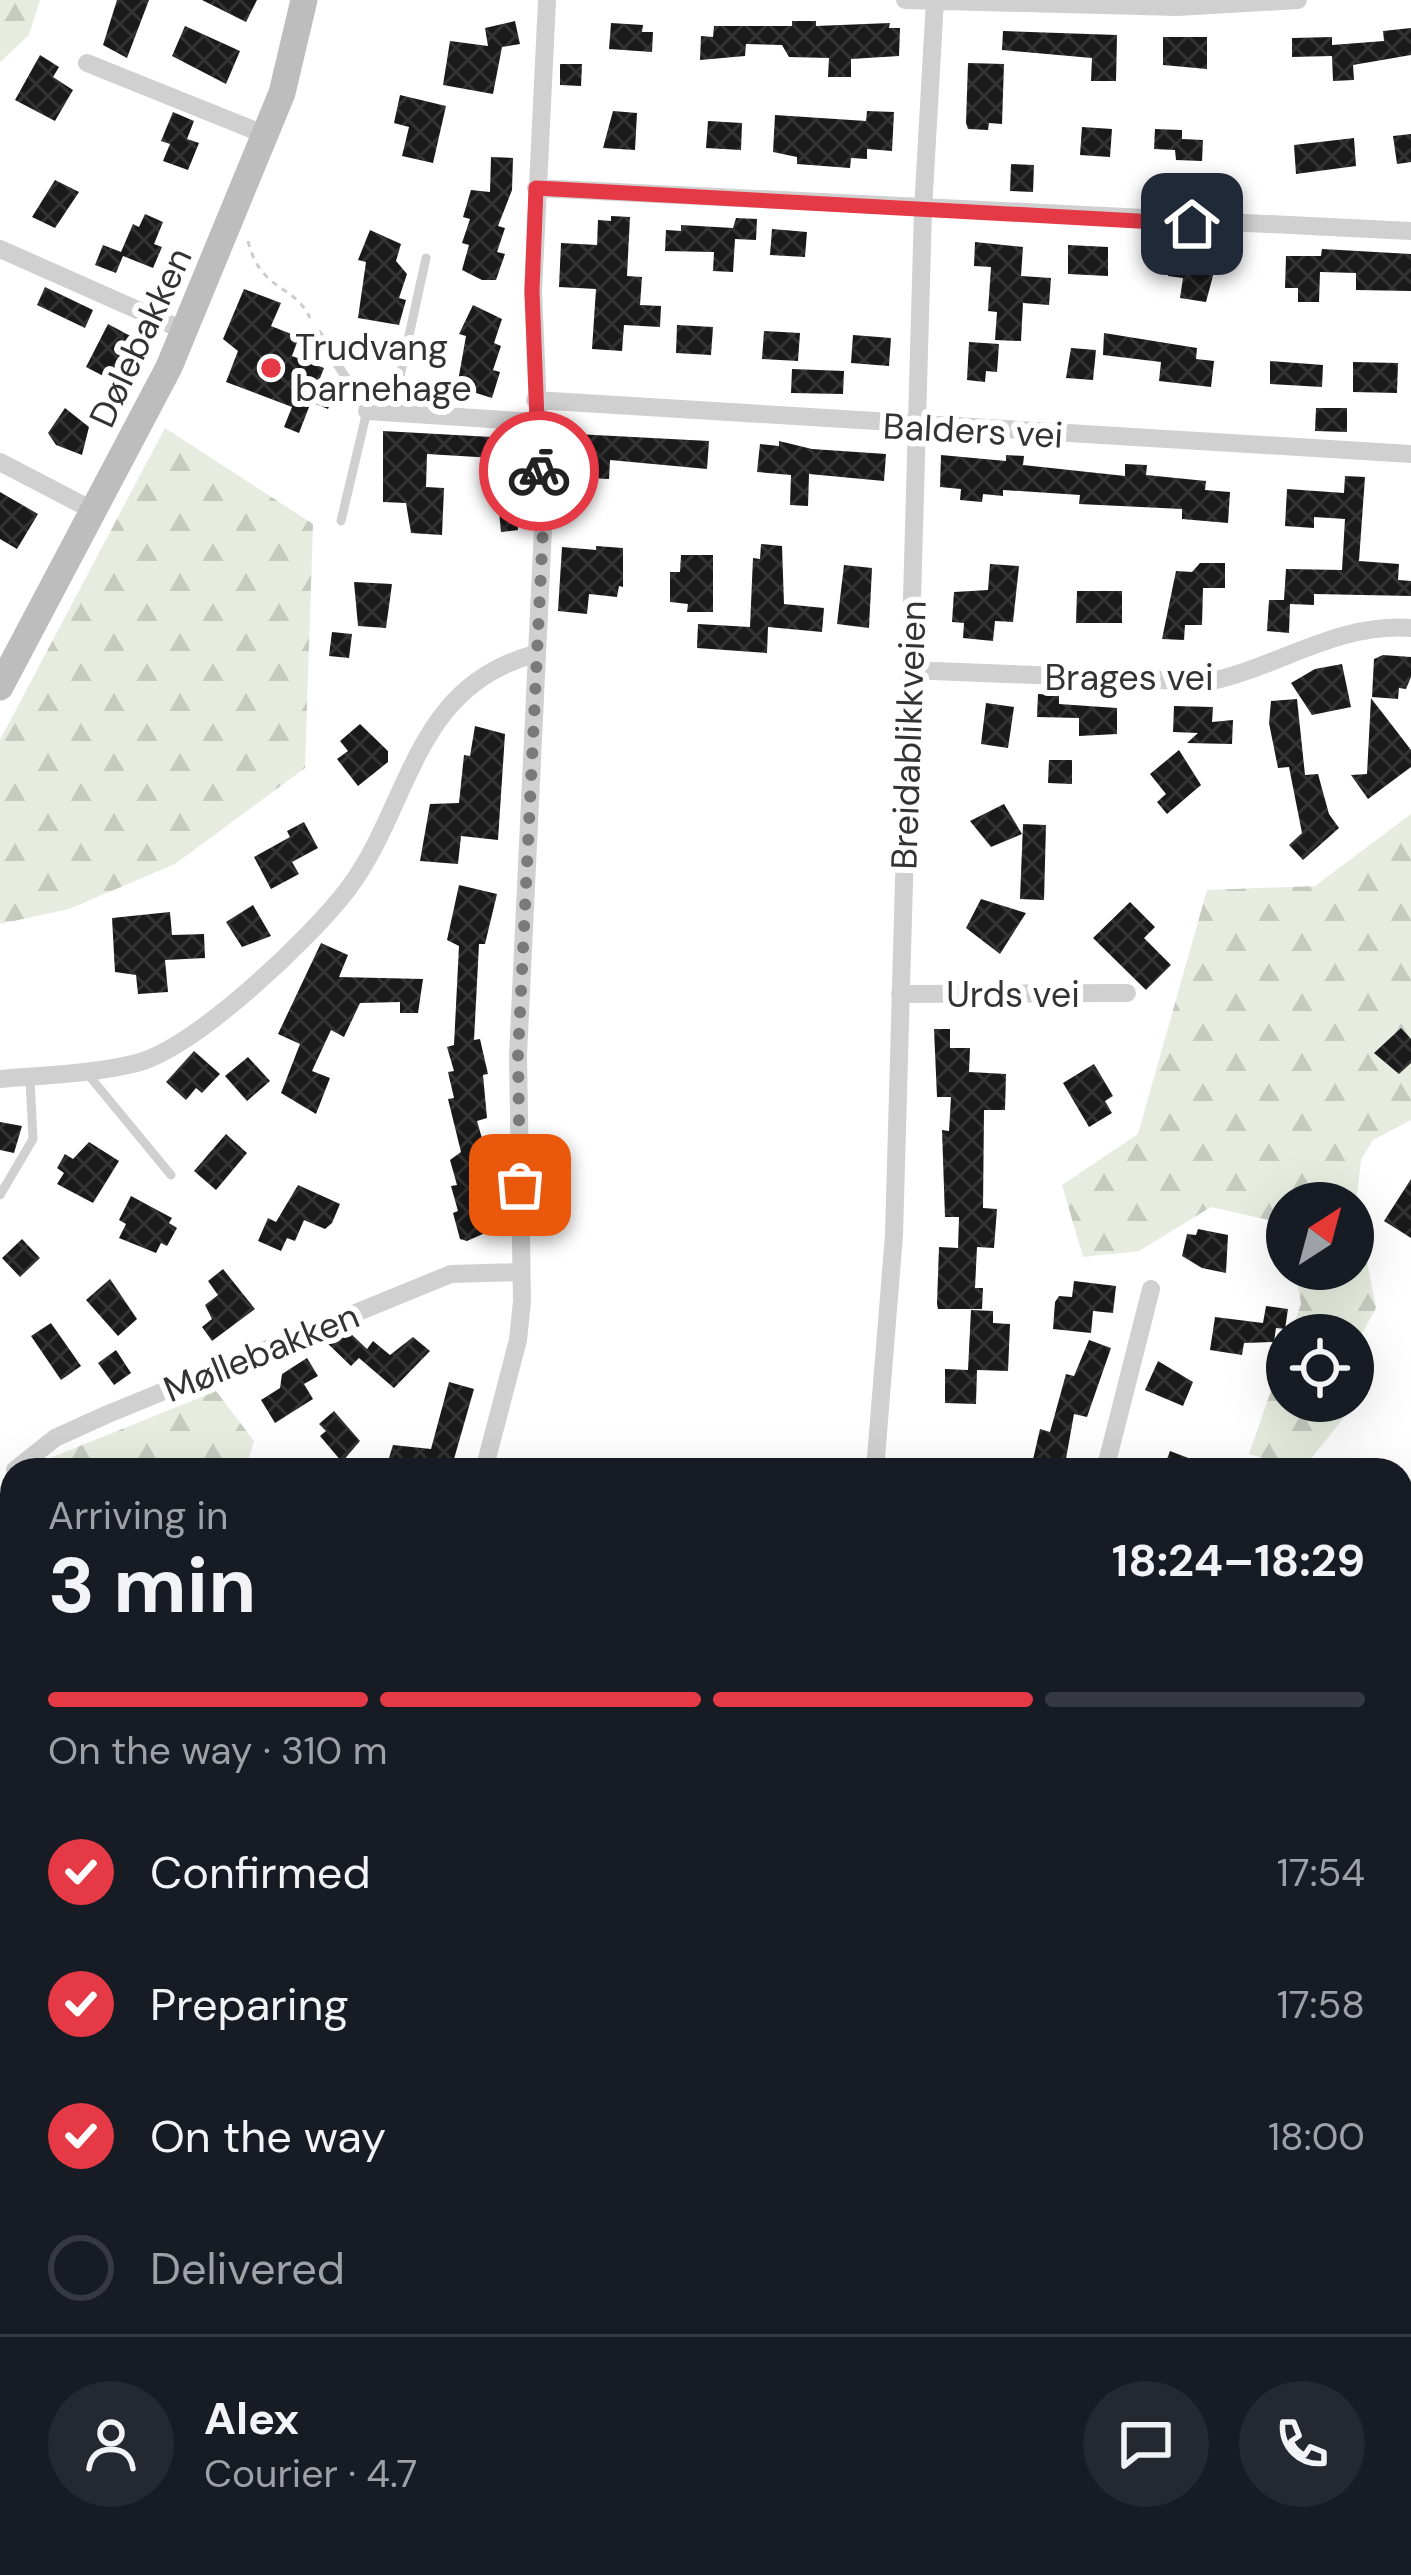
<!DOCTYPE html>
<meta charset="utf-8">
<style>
body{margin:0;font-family:"DM Sans",sans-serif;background:#242831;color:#f1f3f6;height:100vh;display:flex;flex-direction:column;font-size:45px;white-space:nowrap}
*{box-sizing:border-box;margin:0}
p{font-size:39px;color:#9ea1a6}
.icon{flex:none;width:66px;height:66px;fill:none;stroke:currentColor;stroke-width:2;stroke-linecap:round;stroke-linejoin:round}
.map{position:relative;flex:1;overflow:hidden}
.drawer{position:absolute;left:0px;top:1458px;width:1413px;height:1119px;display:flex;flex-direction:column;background:#171b24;border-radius:36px 36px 0 0;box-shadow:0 12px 48px #0002}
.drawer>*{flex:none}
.needle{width:78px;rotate:36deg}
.controls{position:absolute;left:1266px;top:1182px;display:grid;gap:24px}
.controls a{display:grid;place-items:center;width:108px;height:108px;border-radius:50%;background:#171b24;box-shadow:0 12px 48px #0002;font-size:60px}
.pin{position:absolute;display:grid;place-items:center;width:102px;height:102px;color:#fff;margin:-51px;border-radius:24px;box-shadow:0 6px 18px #0006}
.courier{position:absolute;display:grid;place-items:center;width:120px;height:120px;margin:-60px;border:9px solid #e63946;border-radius:50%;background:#fff;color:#222;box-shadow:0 3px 15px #0007}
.overview em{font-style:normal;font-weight:700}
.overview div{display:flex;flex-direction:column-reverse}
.overview{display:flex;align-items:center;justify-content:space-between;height:204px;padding:0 48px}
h1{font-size:78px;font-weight:700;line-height:90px}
.bar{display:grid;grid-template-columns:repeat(4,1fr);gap:18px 12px;align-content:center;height:144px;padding:0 48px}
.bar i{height:15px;border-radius:9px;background:#363941}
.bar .active{background:#e63946}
.bar p{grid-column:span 4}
.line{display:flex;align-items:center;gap:30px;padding:0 48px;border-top:3px solid #363941}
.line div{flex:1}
.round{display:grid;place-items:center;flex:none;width:126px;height:126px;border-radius:63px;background:#242831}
ol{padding:0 48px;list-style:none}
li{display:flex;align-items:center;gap:36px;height:132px}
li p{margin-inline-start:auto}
li .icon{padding:12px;border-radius:50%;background:#e63946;color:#fff;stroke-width:4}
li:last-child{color:#9ea1a6}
li i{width:66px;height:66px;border:6px solid #363941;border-radius:50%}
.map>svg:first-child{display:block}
.forest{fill:url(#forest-firs)}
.cemetery{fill:url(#cemetery-stones)}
.building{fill:url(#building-cross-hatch)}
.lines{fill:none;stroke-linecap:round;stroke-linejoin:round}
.path{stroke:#cdcdcd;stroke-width:3;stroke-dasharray:6 6;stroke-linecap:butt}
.service{stroke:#d0d0d0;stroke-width:9}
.minor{stroke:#d0d0d0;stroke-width:18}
.secondary{stroke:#bdbdbd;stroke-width:27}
.done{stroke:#7a7a7a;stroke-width:12;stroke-dasharray:0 21.6}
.route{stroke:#e63946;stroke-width:15}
.poi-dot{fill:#e63946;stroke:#fff;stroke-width:4.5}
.labels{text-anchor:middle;stroke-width:12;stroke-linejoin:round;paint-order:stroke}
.street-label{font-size:36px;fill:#333;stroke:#fff}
.poi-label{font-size:36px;fill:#333;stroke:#fff;text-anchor:start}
</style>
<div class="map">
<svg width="1411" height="2575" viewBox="0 0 1411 2575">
<defs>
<pattern id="forest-firs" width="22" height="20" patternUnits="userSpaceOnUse" patternTransform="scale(3)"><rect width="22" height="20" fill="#e6ecdf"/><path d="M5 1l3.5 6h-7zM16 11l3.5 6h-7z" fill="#c6cbc0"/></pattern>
<pattern id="cemetery-stones" width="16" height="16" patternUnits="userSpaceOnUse" patternTransform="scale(3)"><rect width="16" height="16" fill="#e6ecdf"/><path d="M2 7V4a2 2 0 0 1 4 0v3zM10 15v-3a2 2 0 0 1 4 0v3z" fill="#c6cbc0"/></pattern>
<pattern id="building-cross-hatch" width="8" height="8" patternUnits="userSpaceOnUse" patternTransform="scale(3)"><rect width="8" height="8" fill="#1a1a1a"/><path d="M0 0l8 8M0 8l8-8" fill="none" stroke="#333"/></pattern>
</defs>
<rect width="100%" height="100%" fill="#fff"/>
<path class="forest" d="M0 0H40L29 35 0 62Z
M165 428 313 524 305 768 175 864 69 909 0 924V740Z
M1411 814V1120L1373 1140 1361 1160 1356 1203 1376 1308 1353 1350V1335H1290L1301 1304 1295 1269H1353V1203H1287V1224L1211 1207 1139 1251 1083 1257 1062 1185 1138 1134 1207 890 1315 886Z
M1287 1345V1401H1353V1372L1361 1396 1302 1470 1249 1454Z
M216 1391 254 1441 245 1470H41L43 1461Z
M12 1573V1993L0 2007V1616Z"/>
<path class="cemetery" d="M1401 2224 1411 2229V2575H167L187 2565H1401Z"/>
<path class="building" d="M117 0H149L127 58 103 45Z
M202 0H257L246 22Z
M515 21 520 44 502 47 493 94 443 85 450 41 488 46 485 28Z
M792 21H816V26L890 23 889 28H900L899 56 851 59V77H828L829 58 789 57 782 45 746 44 745 56 700 60 701 36 713 37 714 26H792Z
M611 23 643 25 642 32H653L652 52 609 49Z
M185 26 240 51 226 84 172 56Z
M1411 28V55L1353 65 1354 80 1333 81 1332 56 1292 57V38L1332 37V45L1384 41 1383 31Z
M1003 31 1117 35 1116 81H1091L1092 58 1002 50Z
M1163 37H1207V69L1163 65Z
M40 55 59 67 53 77 73 90 55 121 15 100Z
M968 63 1004 64 1002 124 989 123 988 130 968 129 966 123Z
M560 64H582L581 86 560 85Z
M400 95 446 106 433 163 402 156 409 127 394 123Z
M613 111 637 113 635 150 603 148Z
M867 111 894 112 892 151 867 149V159L851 158 850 168 797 164V157L773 152 775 115 866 121Z
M173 112 194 121 187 139 199 143 188 170 163 161 170 144 161 141Z
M708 121 742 123 741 150 706 148Z
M1082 127 1112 129 1110 157 1080 155Z
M1155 129 1182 130V139L1203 140 1202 161 1176 160 1175 150 1154 149Z
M1411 134V162L1397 164 1393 136Z
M1354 138 1356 166 1296 174 1294 145Z
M491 157 513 158 512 190 498 226 505 228 497 252 505 254 496 280H482L462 270 469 245 462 243 470 219 463 217 471 190 490 192Z
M1011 164 1034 165 1033 192 1010 191Z
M1198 179H1219V202H1198Z
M55 180 79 192 55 228 32 217Z
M145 214 163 222 154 244 162 247 153 268 123 256 116 273 95 265 103 245 121 252 133 224 139 227Z
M611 216 630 217 627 276 642 277 640 305 661 306 660 327 624 325 622 351 592 349 596 289 559 287 561 243 597 245 598 220 611 221Z
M736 218 757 219 756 240 735 239 733 272 713 271 714 252 665 251 666 230 681 231V225L733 228Z
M772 229 807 232 805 257 770 255Z
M370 230 401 244 396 261 407 274 399 298 406 300 399 325 358 318 366 262 358 260Z
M975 242 1023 247 1021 276 1051 278 1049 305 1023 303 1021 341 995 340 997 312 988 311 991 267 974 266Z
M1068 245 1108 247V276L1068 274Z
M1183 247 1219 253 1206 302 1180 298 1183 278 1168 276 1172 250Z
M1322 249 1411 254V291L1356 290V273L1320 272 1319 302H1298V288H1285L1286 256H1321Z
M45 287 93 310 85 328 37 305Z
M244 289 281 303 271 326 299 337 292 356 324 368 319 381 337 387 328 409 311 402 299 433 284 427 292 407 226 382 238 351 223 339Z
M473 305 502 319 494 343 501 346 493 370 500 372 492 398 457 387 466 336 459 334Z
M108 324 136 339 113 381 86 367Z
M677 325 713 327 711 355 676 353Z
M764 331 800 333 798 361 762 359Z
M1104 333 1197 348 1196 359 1214 361 1211 387 1159 381 1161 362 1103 355Z
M853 335 891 338 889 366 851 363Z
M969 342 999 344 997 372 986 371 985 382 967 380Z
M1071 348 1096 350 1093 380 1066 378Z
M1270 361 1323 365 1322 387 1270 384Z
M1353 362 1398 363 1397 393 1353 392Z
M792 369 844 371 843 394 791 393Z
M65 408 89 427 82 455 56 445 48 433Z
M1316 408H1347V432L1315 431Z
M383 431 511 438 518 530 501 532 494 458 427 454 426 487 444 488 442 535 411 533 406 503 383 502Z
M576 434 709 441 707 469 610 460 609 479 585 478V467H575Z
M779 441 812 449 886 454 884 481 809 474 808 506 790 505 791 475 757 472 760 444 779 446Z
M941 455 1006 461V455L1024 456 1023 465 1125 476V464L1147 465 1146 475 1206 481 1205 490 1230 492 1228 523 1182 519V509L1079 504 1080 495 1003 490V496L983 494 982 502 960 500 961 489 940 487Z
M1345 476 1365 477 1359 561 1399 564 1398 580 1411 581V596L1314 594V605L1290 604 1289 633 1267 631 1269 600H1284L1286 569 1342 570 1345 519 1314 517V528L1285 526 1287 489 1344 493Z
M0 492 38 514 17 549 0 539Z
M761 544 782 546 784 604 824 608 822 632 768 627 767 653 697 648 698 624 750 627 753 558 760 559Z
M596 546 623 548V587L619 586 617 597 589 594 587 614 558 611 562 547 596 550Z
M681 555H713V612H687L688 604 670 602V572H680Z
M1200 563H1225V588H1203L1202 625H1185L1184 640 1162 639 1176 571 1192 572Z
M990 564 1019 566 1013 622 995 621 993 641 963 638 964 623 952 622 954 592 988 590Z
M844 565 872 568 869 628 837 624Z
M354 582 392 584 386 628 358 626Z
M1077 591H1122V623H1076Z
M332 632 352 634 349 658 329 656Z
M1383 655 1411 657V677L1406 689 1399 688 1398 699 1372 697 1374 659Z
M1342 664 1351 707 1312 715 1291 683 1315 669Z
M1038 694 1059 695V704L1117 708V734L1079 736V718L1037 717Z
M1371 698 1411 750V767L1368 799 1351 775 1367 774Z
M1297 699 1305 775 1318 774 1329 814 1339 828 1303 860 1289 845 1302 833 1289 767 1278 768 1269 723 1271 701Z
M986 703 1014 707 1008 748 981 744Z
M1174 706 1213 707 1212 722 1233 720 1232 744 1187 743 1198 733 1173 732Z
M360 724 388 751V762L358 786 337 759 348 751 340 741Z
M475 726 505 734 498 840 461 836 458 864 420 861 430 804 459 803 464 755 470 756Z
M1179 750 1201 785 1167 814 1157 802 1166 794 1150 774Z
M1049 760H1072V784L1048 783Z
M1004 804 1022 834 991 847 970 821Z
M304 822 318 848 292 862 299 874 271 889 254 857 290 837 287 831Z
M1023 824 1046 825 1044 900 1020 899Z
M459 885 497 894 485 944H479L474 1040 480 1039 488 1074 483 1075 487 1118 477 1121 488 1159 489 1177 483 1179 492 1230 467 1241 460 1239 453 1213 458 1211 451 1186 457 1185 450 1160 461 1152 448 1099 454 1098 448 1072 454 1071 447 1047 454 1045 459 946 447 940Z
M981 899 1026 913 1000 954 966 928Z
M1130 902 1155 927 1144 938 1171 965 1146 990 1093 938Z
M253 905 271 936 242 947 226 922Z
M170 912 172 935 204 934 205 958 165 960 168 992 138 994 136 975 115 972 112 918Z
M321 943 348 955 339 977 423 979 418 1013H400V1002L360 1003 344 1037 331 1030 312 1071 330 1078 316 1114 281 1093 300 1044 278 1034Z
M1401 1028 1411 1039V1063L1399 1074 1374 1053Z
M934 1029H950V1048H970L969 1072 1006 1074 1005 1110H984L983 1208 997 1209 994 1248 977 1247 975 1288H983L982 1309H938L937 1304 939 1247 958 1248 959 1217H945L942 1130 949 1131 951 1097H937Z
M194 1051 220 1074 202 1093 196 1088 186 1100 166 1082Z
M248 1057 270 1081 247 1101 225 1076Z
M1094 1064 1113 1096 1105 1101 1112 1113 1089 1127 1063 1083Z
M0 1122 22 1126 14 1153 0 1150Z
M226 1134 247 1153 216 1190 194 1171Z
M89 1142 119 1161 93 1203 57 1184 64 1173 57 1168 65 1154 73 1159Z
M1411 1179V1238L1384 1221Z
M298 1185 340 1204 332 1223 325 1229 304 1220 295 1241 287 1238 281 1251 258 1241 268 1218 276 1222Z
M131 1196 172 1218 169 1223 177 1228 167 1246 161 1243 156 1253 119 1238 126 1224 119 1220Z
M1198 1229 1228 1235 1226 1273 1202 1268 1182 1256 1187 1234 1196 1235Z
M22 1239 40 1258 20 1277 2 1258Z
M223 1269 255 1309 212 1341 202 1327 212 1319 205 1305 218 1295 208 1281Z
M110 1279 137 1319 118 1336 86 1300Z
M1074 1281 1116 1286 1113 1313 1093 1311 1091 1333 1053 1329 1055 1302 1059 1296 1072 1297Z
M1266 1306 1288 1309 1285 1329 1276 1328 1274 1342 1244 1343 1242 1355 1210 1350 1215 1317 1263 1323Z
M971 1310 993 1311V1323L1010 1324 1008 1371 977 1370 976 1404 945 1403V1369L968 1370Z
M51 1323 81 1366 61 1380 31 1336Z
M348 1331 367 1349 373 1341 390 1355 413 1337 430 1351 394 1388 359 1358 351 1366 324 1340Z
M1089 1340 1111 1348 1087 1417 1074 1414 1064 1470 1032 1464 1040 1429 1050 1432 1066 1374 1074 1376Z
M116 1350 131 1373 114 1385 98 1363Z
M307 1358 318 1376 304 1384 313 1399 275 1423 261 1400 280 1388 282 1374Z
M1158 1361 1193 1382 1183 1406 1145 1390Z
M449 1382 474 1389 452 1466 416 1470 388 1461 393 1445 431 1449Z
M334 1411 360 1441 342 1462 320 1436 326 1431 319 1424Z
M1170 1451 1217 1469 1216 1470H1163Z"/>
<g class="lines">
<path class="path" d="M248 241C261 293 294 283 310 318
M0 1664 12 1669
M0 1727 12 1729
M1401 2378 1411 2383
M1401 2502 1411 2481
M396 2565 411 2575
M791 2565V2575
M925 2565 926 2575
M1080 2565V2575
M1128 2565 1136 2575
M364 2575 371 2565
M506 2575 514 2565
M1358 2575 1367 2565"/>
<path class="service" d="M318 334 367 411 341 521
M392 413 426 258
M86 1072 171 1175
M0 1195 33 1139 30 1079
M0 2079 12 2090
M0 2182 12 2196
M0 2395 12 2400
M1401 2564 1411 2567
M1180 2565 1183 2569"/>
<path class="minor" d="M905 0 1177 7 1298 0
M87 63 266 135
M536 188 1411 231
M0 249 185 331
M535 400 1411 454
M367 411 536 422
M0 462 96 512
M909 670 1208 682C1279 667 1335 623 1411 628
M900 994 1127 993
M0 1079C46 1075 92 1074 137 1063 196 1047 310 939 348 889 412 803 412 687 535 654
M15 1470 55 1438 108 1414 451 1274 521 1272
M484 1470 518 1340 522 1301 518 1055 543 528 533 291 547 0
M875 1470 894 1235 923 210 935 0
M1105 1470 1151 1289
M1401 1635 1411 1588
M1401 1784 1411 1791
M35 2575 38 2565
M167 2575 187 2565"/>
<path class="secondary" d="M0 687 169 367 282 93 304 0"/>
</g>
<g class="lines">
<path class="done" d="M520 1185 518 1055 543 528 539 471"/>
<path class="route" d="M539 471 532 291 536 188 1192 224"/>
</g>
<circle class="poi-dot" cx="271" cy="368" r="12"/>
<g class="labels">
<g class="street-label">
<text transform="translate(140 337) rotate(-65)" y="13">Dølebakken</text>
<text transform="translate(973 430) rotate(3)" y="13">Balders vei</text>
<text x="1129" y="690">Brages vei</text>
<text transform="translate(908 735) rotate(-88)" y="13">Breidablikkveien</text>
<text x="1013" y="1007">Urds vei</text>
<text transform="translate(261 1352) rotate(-22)" y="13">Møllebakken</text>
</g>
<g class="poi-label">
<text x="295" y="360">Trudvang<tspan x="295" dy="41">barnehage</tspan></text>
</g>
</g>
</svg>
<div class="controls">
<a><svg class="needle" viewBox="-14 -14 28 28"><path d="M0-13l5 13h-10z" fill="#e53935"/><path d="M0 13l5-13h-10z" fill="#9ea1a6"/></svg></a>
<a><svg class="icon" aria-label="locate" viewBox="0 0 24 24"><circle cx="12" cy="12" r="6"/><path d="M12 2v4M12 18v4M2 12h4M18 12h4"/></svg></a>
</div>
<div class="pin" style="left:520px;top:1185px;background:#ea580c"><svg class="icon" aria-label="bag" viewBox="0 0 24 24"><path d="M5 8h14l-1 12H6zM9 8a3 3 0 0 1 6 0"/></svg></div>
<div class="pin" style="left:1192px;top:224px;background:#1f2937"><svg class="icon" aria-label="home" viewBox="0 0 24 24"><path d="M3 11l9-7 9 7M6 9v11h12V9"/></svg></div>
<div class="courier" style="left:539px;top:471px"><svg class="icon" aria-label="bike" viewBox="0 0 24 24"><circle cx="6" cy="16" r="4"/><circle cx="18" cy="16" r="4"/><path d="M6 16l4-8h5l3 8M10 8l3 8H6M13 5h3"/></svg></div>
<section class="drawer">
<div class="overview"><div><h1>3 min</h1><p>Arriving in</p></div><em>18:24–18:29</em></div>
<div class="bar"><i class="active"></i><i class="active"></i><i class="active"></i><i></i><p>On the way · 310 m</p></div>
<ol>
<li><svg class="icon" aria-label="check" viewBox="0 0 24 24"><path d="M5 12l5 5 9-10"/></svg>Confirmed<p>17:54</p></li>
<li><svg class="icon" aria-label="check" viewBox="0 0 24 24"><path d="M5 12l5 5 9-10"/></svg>Preparing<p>17:58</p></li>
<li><svg class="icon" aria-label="check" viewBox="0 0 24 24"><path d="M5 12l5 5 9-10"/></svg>On the way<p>18:00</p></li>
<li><i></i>Delivered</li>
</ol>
<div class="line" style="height:216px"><a class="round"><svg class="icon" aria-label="person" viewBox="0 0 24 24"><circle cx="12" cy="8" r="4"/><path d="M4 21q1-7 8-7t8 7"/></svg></a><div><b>Alex</b><p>Courier · 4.7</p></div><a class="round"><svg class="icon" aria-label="chat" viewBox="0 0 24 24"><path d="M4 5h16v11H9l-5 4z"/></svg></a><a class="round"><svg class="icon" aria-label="phone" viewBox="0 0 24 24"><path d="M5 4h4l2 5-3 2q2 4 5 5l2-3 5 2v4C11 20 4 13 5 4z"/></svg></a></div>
</section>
</div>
